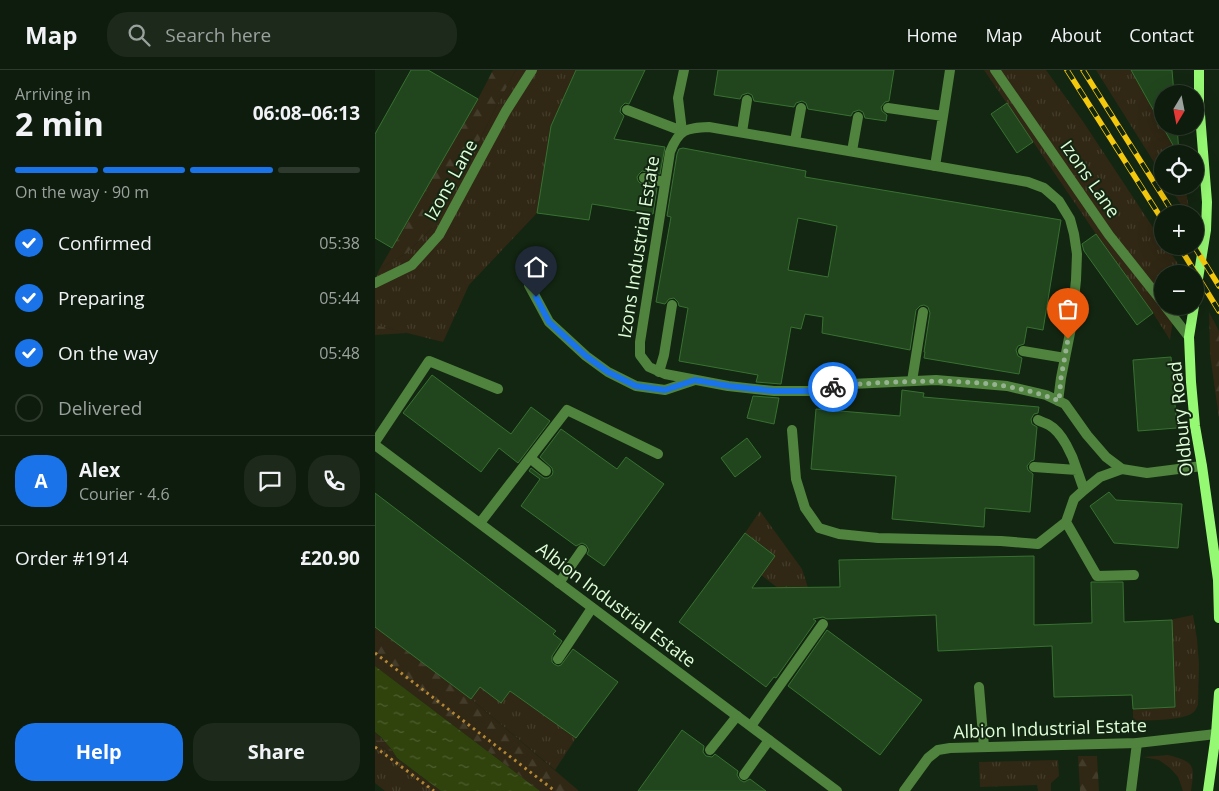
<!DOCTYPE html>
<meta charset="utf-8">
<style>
body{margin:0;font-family:"Open Sans",sans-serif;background:#1c291b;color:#f1f3f6;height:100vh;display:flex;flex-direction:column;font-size:19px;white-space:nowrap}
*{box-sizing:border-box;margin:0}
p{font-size:16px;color:#9ba19d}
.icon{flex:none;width:28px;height:28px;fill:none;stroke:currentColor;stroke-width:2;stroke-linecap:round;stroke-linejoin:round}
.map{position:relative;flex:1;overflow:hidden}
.details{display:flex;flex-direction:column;background:#0e1c0d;width:375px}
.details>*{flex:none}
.needle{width:32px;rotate:190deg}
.fabs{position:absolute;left:779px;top:15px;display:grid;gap:10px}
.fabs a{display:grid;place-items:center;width:50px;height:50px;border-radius:50%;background:#0e1c0d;box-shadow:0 5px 20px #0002,0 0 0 1px #2e3a2e;font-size:25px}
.pin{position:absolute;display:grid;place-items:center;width:42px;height:42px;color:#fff;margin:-51px -21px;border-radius:50% 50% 50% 0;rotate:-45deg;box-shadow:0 0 5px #0007}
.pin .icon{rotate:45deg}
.courier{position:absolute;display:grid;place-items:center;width:50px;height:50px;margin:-25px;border:4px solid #1a73e8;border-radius:50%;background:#fff;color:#222;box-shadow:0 1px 6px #0007}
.head em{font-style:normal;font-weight:700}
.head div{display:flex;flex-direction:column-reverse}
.head{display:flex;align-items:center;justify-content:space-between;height:85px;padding:0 15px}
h1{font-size:32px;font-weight:700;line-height:38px}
.bar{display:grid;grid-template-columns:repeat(4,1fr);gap:8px 5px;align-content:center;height:60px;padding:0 15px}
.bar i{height:6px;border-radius:4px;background:#2e3a2e}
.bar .selected{background:#1a73e8}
.bar p{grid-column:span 4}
.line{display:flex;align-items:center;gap:12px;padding:0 15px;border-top:1px solid #2e3a2e}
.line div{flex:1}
.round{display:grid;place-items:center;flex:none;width:52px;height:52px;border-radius:20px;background:#1c291b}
ol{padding:0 15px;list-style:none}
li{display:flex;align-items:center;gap:15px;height:55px}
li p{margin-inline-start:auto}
li .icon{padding:5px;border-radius:50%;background:#1a73e8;color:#fff;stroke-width:4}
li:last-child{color:#9ba19d}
li i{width:28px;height:28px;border:2px solid #2e3a2e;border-radius:50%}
.primary-button{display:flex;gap:10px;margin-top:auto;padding:10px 15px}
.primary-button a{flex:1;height:58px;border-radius:20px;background:#1a73e8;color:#fff;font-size:20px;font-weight:700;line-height:58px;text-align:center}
.primary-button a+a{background:#1c291b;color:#f1f3f6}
header{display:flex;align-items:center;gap:30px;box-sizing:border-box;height:70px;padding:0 25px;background:#0e1c0d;border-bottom:1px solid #2e3a2e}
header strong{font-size:24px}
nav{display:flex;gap:28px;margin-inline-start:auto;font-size:18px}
.search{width:350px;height:45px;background:#1c291b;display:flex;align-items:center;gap:12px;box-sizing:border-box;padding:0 18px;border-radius:20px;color:#9ba19d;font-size:19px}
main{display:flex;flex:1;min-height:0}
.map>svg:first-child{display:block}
.grass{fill:url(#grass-tufts)}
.forest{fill:url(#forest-firs)}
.wetland{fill:url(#wetland-marsh)}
.water{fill:url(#water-ripples)}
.building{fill:#21461d;stroke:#377131;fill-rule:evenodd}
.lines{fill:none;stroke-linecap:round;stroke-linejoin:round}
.path{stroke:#b38735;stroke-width:3;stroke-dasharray:2.5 4;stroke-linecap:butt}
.service{stroke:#4f833e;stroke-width:10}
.minor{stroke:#4f833e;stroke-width:10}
.secondary{stroke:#96f973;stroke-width:10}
.rail-casing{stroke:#f4c80d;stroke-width:5.5}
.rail{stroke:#132611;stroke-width:4;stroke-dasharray:11;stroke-linecap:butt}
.done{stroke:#97b292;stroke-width:5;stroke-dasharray:0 9}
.route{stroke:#1a73e8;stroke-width:6}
.labels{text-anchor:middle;stroke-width:4;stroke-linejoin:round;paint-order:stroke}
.street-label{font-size:18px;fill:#defdd8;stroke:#132611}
</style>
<header>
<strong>Map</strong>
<div class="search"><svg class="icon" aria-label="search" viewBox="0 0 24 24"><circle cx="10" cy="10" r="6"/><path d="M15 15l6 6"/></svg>Search here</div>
<nav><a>Home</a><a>Map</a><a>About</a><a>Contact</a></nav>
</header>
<main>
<section class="details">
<div class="head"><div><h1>2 min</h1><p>Arriving in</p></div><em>06:08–06:13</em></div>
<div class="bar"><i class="selected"></i><i class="selected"></i><i class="selected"></i><i></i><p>On the way · 90 m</p></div>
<ol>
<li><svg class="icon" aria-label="check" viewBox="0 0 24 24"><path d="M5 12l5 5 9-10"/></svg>Confirmed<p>05:38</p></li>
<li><svg class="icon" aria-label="check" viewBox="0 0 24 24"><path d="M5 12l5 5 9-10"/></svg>Preparing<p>05:44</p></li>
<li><svg class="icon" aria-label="check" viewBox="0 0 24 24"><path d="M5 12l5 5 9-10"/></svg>On the way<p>05:48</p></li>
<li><i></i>Delivered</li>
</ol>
<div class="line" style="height:90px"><b class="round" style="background:#1a73e8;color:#fff">A</b><div><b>Alex</b><p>Courier · 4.6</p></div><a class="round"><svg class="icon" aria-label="chat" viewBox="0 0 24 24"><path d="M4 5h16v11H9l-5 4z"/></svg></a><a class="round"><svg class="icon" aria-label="phone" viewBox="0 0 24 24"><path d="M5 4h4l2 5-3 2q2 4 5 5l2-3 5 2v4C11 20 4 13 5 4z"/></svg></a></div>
<div class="line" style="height:65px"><div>Order #1914</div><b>£20.90</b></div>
<div class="primary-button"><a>Help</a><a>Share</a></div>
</section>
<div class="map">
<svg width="844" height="721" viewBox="0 0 844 721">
<defs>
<pattern id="grass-tufts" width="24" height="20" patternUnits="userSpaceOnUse" patternTransform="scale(1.25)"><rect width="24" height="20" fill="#302714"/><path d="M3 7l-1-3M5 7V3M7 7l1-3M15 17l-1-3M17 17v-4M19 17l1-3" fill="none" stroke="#443c2a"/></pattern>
<pattern id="forest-firs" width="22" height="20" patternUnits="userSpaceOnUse" patternTransform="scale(1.25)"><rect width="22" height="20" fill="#302714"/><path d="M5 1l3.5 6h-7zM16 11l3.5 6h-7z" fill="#443c2a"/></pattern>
<pattern id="wetland-marsh" width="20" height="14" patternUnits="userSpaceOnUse" patternTransform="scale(1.25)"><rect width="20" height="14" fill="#302714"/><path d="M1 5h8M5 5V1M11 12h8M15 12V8" fill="none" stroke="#443c2a"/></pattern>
<pattern id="water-ripples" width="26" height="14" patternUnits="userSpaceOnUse" patternTransform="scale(1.25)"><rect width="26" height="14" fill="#30430d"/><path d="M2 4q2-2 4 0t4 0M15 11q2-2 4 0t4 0" fill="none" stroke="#4e5f30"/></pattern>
</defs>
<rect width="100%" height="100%" fill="#132611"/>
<path class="grass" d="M141 0H201L162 143 94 215 68 272 0 255V210L5 198 32 183 58 157 87 106 124 31Z
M609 0H671L707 50 787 171 788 176H791L806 198 805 204H788V236H800L795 270 778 243 721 164Z
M721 0H756L803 84H788L787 105Z
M794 116H810L815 144H812Z
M385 441 427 499 443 549 386 505 400 486 370 463Z
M818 545 822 569 824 594 823 635C821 639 820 642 816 644 802 651 773 650 758 651V639L800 637 794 550Z
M105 617 135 621 201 668 180 700 96 629Z
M0 672 66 721H10L0 713Z
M793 685C820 692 820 695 816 721H808L803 707 795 698 784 690 768 687Z
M683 690 684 706 676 713V721H663L662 715 605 717 604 692Z"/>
<path class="forest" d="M118 0H141L124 31 87 106 58 157 32 183 5 198 103 29Z
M834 242 844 261V348L835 284Z
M0 255 33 263 0 265Z
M0 557 96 629 204 721H165L0 596Z
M703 686H722L724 721H705Z"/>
<path class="wetland" d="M0 662C9 670 16 678 22 688L0 672Z"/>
<path class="water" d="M0 596 165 721H66L22 688 17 680 6 667 0 662Z"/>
<path class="building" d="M36 0H53L103 29 17 178 0 168V64Z
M201 0H270L254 34 250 33 246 37 245 42 249 46 239 69 290 77 285 104 267 101 264 104 262 107 263 111 265 113 282 118 278 144 217 134 214 150 162 143 176 56Z
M343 0H519L514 31 510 32 506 37 507 41 512 45 511 51 490 48 488 42 484 40 478 42 476 46 433 39 431 33 427 31 421 33 419 37 379 31 377 25 373 23 367 25 365 29 339 25Z
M756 0H797L799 24H788V56H802L804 84H803Z
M632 33 658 72 642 83 616 44Z
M308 78 431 101 430 107 686 150 668 260 652 257 649 274 643 276 641 280 643 286 647 288 644 304 549 288 550 282H549L555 243 553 237 549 235 545 236 541 240 535 280 447 263 448 247 430 244 426 259 416 257 406 314 381 312 383 305 304 291 313 238 304 236 303 232 299 228 294 229 290 234 281 232 296 147 292 146 302 84 304 79ZM423 148 462 156 453 207 413 200Z
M721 164 778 243 762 255 709 181 707 174Z
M796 287 802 358 763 361 758 290Z
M57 305 136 364 156 337 175 351 143 393 124 378 106 402 28 343Z
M527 320 549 323 548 327 664 337 663 343 659 344 656 349 657 354 662 357 659 390 656 391 652 396 653 400 658 404 655 442 610 438 609 457 517 449 521 406 436 399 441 339 525 346Z
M378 326 404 328 399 354 372 348Z
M186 359 242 399 251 387 289 414 229 496 212 484 214 480 211 475 207 473 201 476 146 436 165 409 154 401 156 398 169 408H173L177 405 178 402 177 398 165 387Z
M372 368 386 387 360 407 346 388Z
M734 422 741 430 807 434 803 478 739 473 715 436Z
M0 423 181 561 178 564 187 571 177 586V592L179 594 183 596 186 595 198 579 243 612 201 668 135 621 126 633 105 617 96 629 0 557Z
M370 463 400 486 377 518 465 517 464 490 659 486V555L717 553 716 512H748L749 552 797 550 800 637 758 639 757 625 679 627 677 576 563 581 561 545 452 549 448 547 438 549 441 551 401 608 399 607 391 617 304 552Z
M452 560 547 630 505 685 413 616Z
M307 660 329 676 328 682 331 686 337 687 340 684 363 701 362 705 365 710 369 712 375 709 391 721H263Z"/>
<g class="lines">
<path class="path" d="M0 583 180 721
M0 677 59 721"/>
<path class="service" d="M620 0 734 165 788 233
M513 38 568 46 575 0
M252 40 307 61 303 28 309 0
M367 62 372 30
M420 71 426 38
M477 81 483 47
M560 96 568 46
M269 108 290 112
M0 213 37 195 64 165 131 41 157 0
M154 215 174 252 211 286 233 302 261 316 290 320 320 310
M790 236 814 267
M648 281 690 288
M284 302 289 285 297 235
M537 311 548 242
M663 350C666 352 671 353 674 355 687 362 698 386 702 400
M417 360 421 409 430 438 444 458 464 464 503 468 626 471 663 474 691 452 699 429 709 420 702 400 659 397
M0 372 54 291 123 319
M171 401 155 388 192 340 283 384
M709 420 725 407 747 399
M691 452 722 506 759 505
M105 453 155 388
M184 513 207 480
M183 589 217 538
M604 617 609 677
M376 656 448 554
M335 680 362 646
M369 705 394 670
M756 721 762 673"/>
<path class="minor" d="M683 331 686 308 696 258 701 210 702 184 699 164 695 149 684 131 669 118 653 112 334 57C311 58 304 59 295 82L265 272V285L274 297 290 304 353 316 399 321H435L476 314 561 310 632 316 671 325 690 334 712 365 731 387 747 399 772 403 827 396
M0 375 462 721
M529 721 553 688 563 680 575 678 762 673 841 664"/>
<path class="secondary" d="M820 227 831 160 832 132 824 32V0
M819 236 814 267 816 312 820 356 827 396 843 510 844 548
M833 721 841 664 844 623"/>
<defs>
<path id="rail" d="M692 0 788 151
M708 0 799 144
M804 176 844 241
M819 176 844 216"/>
</defs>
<use href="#rail" class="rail-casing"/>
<use href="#rail" class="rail"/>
</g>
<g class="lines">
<path class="done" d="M458 317C479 314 499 313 520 312 572 310 635 310 684 331L686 308 693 269"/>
<path class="route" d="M161 227 174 252 211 286 233 302 261 316 290 320 320 310 354 316 399 321H435L458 317"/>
</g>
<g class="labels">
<g class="street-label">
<text transform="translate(715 109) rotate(55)" y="6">Izons Lane</text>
<text transform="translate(76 110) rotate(-61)" y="6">Izons Lane</text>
<text transform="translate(264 177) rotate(-81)" y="6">Izons Industrial Estate</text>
<text transform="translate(806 349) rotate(-96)" y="6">Oldbury Road</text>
<text transform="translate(241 535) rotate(37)" y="6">Albion Industrial Estate</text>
<text transform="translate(675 659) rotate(-2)" y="6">Albion Industrial Estate</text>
</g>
</g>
</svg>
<div class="fabs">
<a><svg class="needle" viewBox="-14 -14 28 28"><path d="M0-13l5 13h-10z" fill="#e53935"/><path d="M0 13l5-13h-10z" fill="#9ba19d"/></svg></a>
<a><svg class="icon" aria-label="locate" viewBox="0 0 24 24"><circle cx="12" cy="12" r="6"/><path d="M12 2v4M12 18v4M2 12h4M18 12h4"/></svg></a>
<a>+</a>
<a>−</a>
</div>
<div class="pin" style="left:693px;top:269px;background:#ea580c"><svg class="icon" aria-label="bag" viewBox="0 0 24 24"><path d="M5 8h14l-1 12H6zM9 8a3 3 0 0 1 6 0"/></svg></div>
<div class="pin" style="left:161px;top:227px;background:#1f2937"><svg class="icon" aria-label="home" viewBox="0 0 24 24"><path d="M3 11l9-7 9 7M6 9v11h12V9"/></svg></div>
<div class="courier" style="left:458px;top:317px"><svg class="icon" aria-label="bike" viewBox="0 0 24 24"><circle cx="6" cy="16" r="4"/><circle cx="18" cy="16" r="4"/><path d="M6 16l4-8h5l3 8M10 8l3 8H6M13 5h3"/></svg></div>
</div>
</main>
